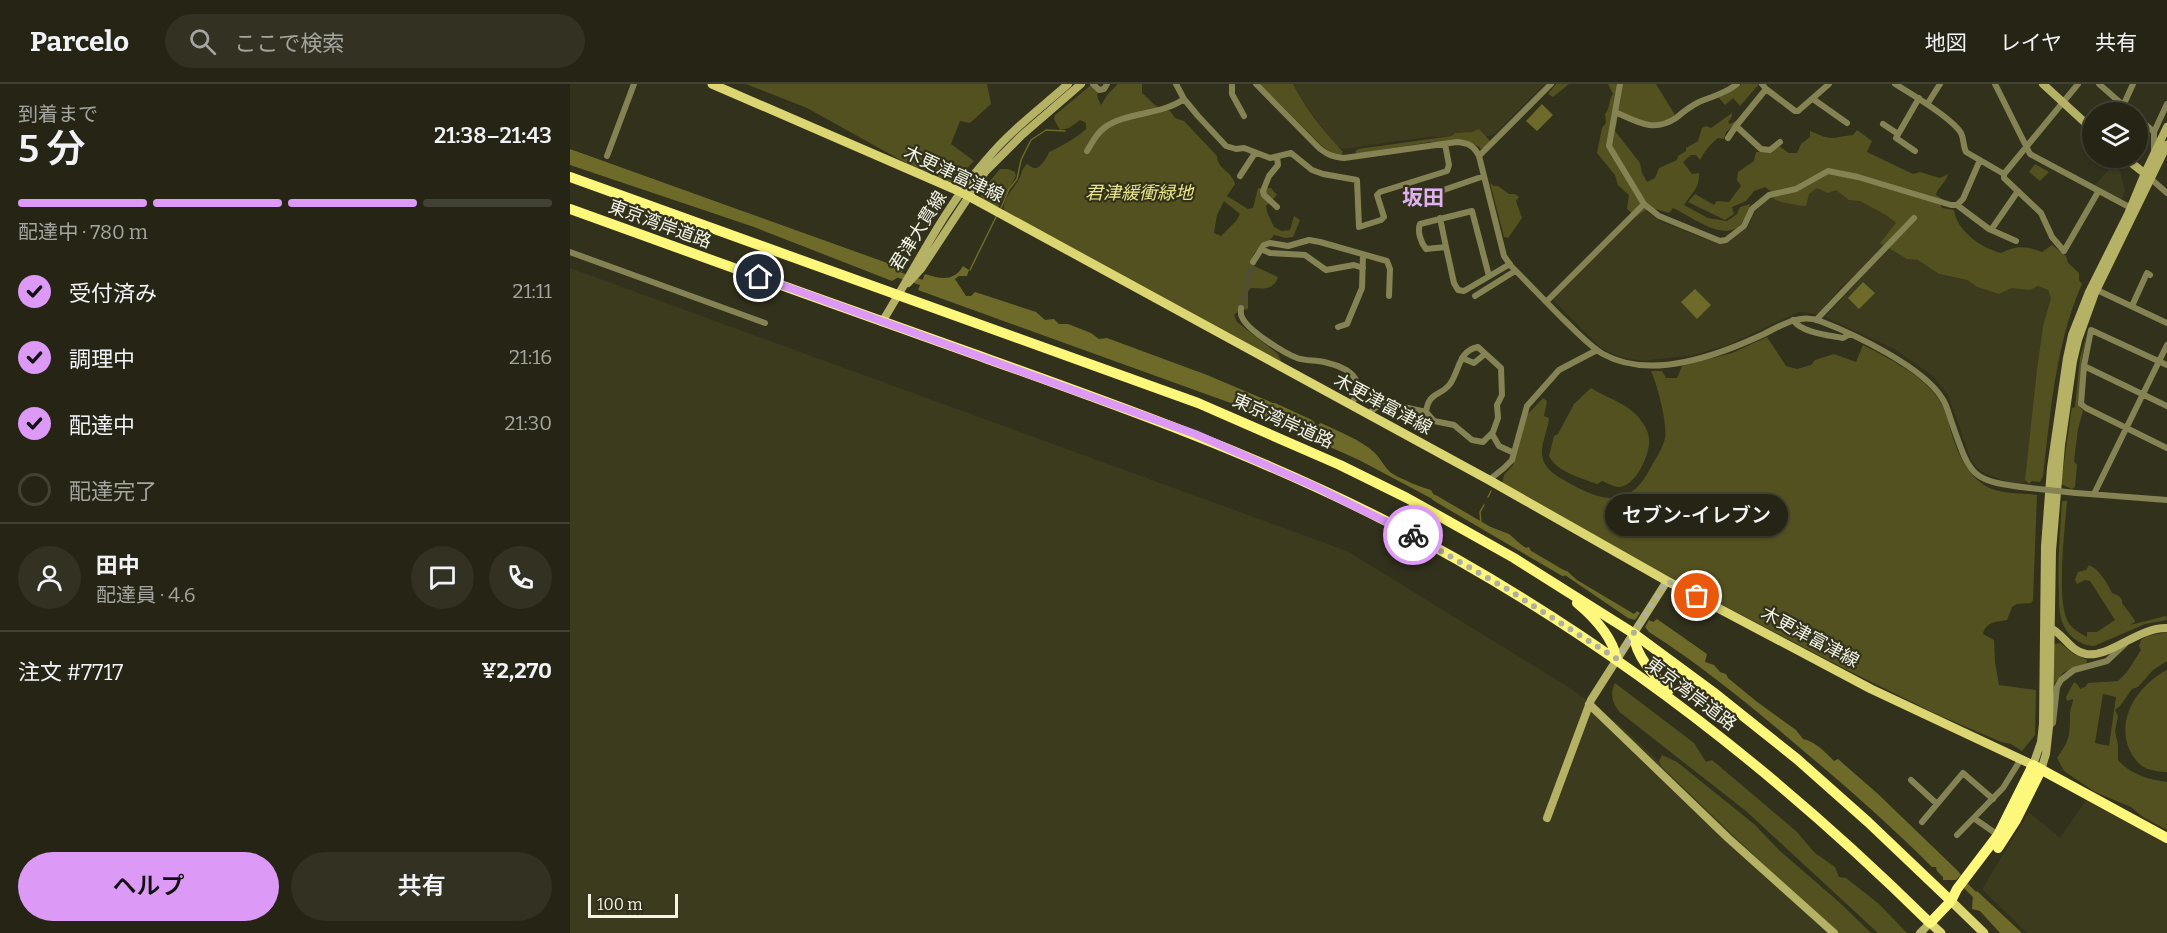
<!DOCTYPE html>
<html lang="ja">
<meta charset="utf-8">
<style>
body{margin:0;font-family:Bitter,"Noto Sans JP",serif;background:#323122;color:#f1f3f6;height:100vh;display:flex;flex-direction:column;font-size:22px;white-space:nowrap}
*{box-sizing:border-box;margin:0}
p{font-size:20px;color:#a4a5a0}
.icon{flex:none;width:33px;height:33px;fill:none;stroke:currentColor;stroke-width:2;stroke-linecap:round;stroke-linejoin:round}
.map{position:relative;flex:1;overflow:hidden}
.sheet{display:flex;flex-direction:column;background:#262515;width:570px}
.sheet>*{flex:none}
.fabs{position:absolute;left:1512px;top:18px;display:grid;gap:12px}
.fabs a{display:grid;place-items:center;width:66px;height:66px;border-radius:50%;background:#262515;box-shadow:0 2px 4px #0004,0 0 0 2px #424234;font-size:30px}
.scale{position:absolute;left:18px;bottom:15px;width:90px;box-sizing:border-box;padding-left:6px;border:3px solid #f4f4e7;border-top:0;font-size:16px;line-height:21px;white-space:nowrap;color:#f4f4e7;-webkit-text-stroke:4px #32311c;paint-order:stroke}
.pin{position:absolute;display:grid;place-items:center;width:51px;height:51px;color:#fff;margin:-26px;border:3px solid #fff;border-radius:50%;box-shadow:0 2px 6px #0007}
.courier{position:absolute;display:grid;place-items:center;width:60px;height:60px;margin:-30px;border:4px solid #dc99f5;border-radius:50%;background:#fff;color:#222;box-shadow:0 2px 8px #0007}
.bubble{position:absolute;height:42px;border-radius:21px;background:#262515;box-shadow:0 2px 4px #0004,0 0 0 2px #424234;font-size:20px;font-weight:600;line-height:42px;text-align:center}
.head em{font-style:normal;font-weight:600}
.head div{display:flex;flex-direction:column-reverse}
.head{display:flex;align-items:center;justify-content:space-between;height:102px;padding:0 18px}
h1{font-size:39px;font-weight:600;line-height:45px}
.bar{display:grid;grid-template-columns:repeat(4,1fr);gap:9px 6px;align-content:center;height:72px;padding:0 18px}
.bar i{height:8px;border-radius:4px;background:#424234}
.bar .on{background:#dc99f5}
.bar p{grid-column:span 4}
.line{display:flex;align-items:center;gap:15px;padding:0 18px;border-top:2px solid #424234}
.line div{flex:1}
.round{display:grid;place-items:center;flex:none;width:63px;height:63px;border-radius:32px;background:#323122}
ol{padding:0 18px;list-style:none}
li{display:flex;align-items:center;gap:18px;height:66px}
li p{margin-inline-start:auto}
li .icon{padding:6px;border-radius:50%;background:#dc99f5;color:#111;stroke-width:4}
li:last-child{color:#a4a5a0}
li i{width:33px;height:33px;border:3px solid #424234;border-radius:50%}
.cta{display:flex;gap:12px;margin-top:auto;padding:12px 18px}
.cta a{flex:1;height:69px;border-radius:36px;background:#dc99f5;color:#111;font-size:24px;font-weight:600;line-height:69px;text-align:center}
.cta a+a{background:#323122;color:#f1f3f6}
header{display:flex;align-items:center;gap:36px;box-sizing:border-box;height:84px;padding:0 30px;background:#262515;border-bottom:2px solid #424234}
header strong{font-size:28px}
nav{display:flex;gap:33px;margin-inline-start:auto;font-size:21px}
.search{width:420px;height:54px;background:#323122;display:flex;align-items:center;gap:15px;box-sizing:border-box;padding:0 21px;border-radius:33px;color:#a4a5a0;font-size:22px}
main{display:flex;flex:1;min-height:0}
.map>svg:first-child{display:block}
.built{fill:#3c3b1e}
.green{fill:#53511f;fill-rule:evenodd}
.water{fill:#6d6a2a}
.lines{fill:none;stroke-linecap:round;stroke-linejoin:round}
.stream{stroke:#6d6a2a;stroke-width:1.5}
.canal{stroke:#6d6a2a;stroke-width:6}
.street-tunnel{stroke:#4f4e3a;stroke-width:6;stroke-dasharray:6 3;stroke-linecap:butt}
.street{stroke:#858354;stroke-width:6}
.secondary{stroke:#b5b265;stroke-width:8}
.primary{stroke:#dbd671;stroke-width:9}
.highway{stroke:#fdf77b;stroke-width:10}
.street-bridge{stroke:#858354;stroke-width:6}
.done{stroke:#b0b0a0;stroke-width:6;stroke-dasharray:0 10.8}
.route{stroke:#dc99f5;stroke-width:8}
.labels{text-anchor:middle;stroke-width:4.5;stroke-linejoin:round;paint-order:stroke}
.street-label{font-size:18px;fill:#f4f4e7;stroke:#32311c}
.park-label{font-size:18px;font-style:italic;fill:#eae689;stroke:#32311c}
.quarter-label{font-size:21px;font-weight:bold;fill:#dfb1f0;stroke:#32311c}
</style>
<header>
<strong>Parcelo</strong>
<div class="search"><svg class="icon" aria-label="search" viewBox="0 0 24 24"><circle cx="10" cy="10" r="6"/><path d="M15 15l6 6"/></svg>ここで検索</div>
<nav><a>地図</a><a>レイヤ</a><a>共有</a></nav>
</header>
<main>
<section class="sheet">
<div class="head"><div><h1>5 分</h1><p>到着まで</p></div><em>21:38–21:43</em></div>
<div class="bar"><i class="on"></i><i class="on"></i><i class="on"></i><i></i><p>配達中 · 780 m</p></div>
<ol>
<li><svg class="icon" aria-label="check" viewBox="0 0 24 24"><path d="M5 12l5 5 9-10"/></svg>受付済み<p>21:11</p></li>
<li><svg class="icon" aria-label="check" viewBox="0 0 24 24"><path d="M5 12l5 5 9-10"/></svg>調理中<p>21:16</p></li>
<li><svg class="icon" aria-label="check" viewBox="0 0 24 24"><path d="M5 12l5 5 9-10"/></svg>配達中<p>21:30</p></li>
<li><i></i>配達完了</li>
</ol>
<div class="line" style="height:108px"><a class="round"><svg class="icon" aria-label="person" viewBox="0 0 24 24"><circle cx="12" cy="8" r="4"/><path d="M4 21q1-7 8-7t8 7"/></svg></a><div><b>田中</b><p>配達員 · 4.6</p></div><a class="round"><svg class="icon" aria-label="chat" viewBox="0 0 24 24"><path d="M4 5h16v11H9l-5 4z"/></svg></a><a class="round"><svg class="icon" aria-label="phone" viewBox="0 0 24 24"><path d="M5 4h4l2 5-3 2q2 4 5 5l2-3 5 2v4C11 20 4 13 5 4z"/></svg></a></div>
<div class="line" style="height:78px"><div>注文 #7717</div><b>¥2,270</b></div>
<div class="cta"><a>ヘルプ</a><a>共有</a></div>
</section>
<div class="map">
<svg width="1597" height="849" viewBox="0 0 1597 849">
<rect width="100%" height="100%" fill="#32311c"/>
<path class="built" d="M723 0H975L926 49 920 52 857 53 774 65 767 62 762 56 733 18Z
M1543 81 1550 87 1555 107 1551 117 1524 102Z
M1252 92 1338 138 1282 195 1274 200 1248 230 1229 228 1158 261 1124 271 1072 277 1051 273 1032 265 983 216 1073 124 1090 137 1138 156 1156 160 1178 143 1185 127 1205 107Z
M1318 164 1337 175 1348 176 1369 190 1397 196 1407 203 1429 210 1442 204 1467 202 1478 206 1481 214 1473 242 1467 285 1455 399 1437 398 1416 390 1407 384 1401 376 1378 311 1363 292 1324 265 1255 233Z
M0 184 777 467 1000 604 1051 642 1274 849H0Z
M1517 715 1597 760V849H1457L1412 805 1459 728 1490 754Z"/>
<path class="green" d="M176 0H417L421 20 400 39 390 37 381 60 404 77 379 103 237 24Z
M548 0H572V9L586 22 600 27 605 34 614 37 647 72C647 85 662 87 665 100L657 112 678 125 683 124 688 104H701L707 111 696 122 697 128 704 143 712 147 720 146 724 132 730 136 723 153 716 154 704 151C697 161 687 162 682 174L684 182 708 193C704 206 694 205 681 204L678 207V225L668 227 664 231 667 238 708 270 712 279 434 128C432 115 442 107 448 97 452 91 451 85 457 80 459 81 462 84 465 84 470 85 478 72 479 68 489 64 509 52 516 45V39L510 36 499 44 490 46 484 35 485 31 521 1 527 8 528 15 531 21 538 10ZM654 117 670 130 666 137 651 152 644 149 647 131Z
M690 0H723C736 26 754 47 773 68L770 72 761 69 751 61Z
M986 0H999L983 13 978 10Z
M1038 0H1086L1105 31C1084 46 1069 36 1049 27L1045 47 1070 79 1072 89 1077 98 1085 94 1089 84 1107 76 1108 72 1116 67V64L1128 57 1132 44 1136 42 1141 44 1162 29V32L1158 38 1160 40 1167 36 1168 38 1156 48 1154 55 1148 54C1140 60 1135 67 1130 76L1126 71H1121L1113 78 1122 90 1129 89C1130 105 1121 109 1114 121L1138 134 1157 137 1167 130 1170 123 1180 120C1179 127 1176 132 1173 137 1158 162 1121 132 1103 124L1099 129C1085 124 1078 122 1066 133L1057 125 1059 111 1048 101 1045 91 1027 69 1032 44 1036 39 1035 30C1041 23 1038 16 1043 10Z
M1172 0H1189L1170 22 1163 14 1155 21 1149 14Z
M909 45 920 57 915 64 911 65C893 49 880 64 860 58L788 70 785 68 788 65 882 52 885 49 902 48Z
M1287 46 1302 57 1297 68 1343 90 1350 88 1370 94 1378 90C1376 99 1367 104 1366 111L1374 116 1369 117 1372 124 1384 126C1387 147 1411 164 1431 169 1446 161 1457 162 1472 168L1482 161 1496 172 1498 179 1509 189V196L1512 200C1485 261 1481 327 1473 392L1470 398 1462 397 1459 400 1455 396 1467 285 1473 242 1481 214 1478 206 1468 202 1460 206 1442 204 1429 210 1407 203 1397 196 1369 190 1348 176 1337 175 1310 159 1326 139 1316 131 1290 117 1279 116 1266 106 1258 109 1247 104 1239 110 1236 122C1230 122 1208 118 1204 115L1202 108 1195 103 1184 107 1176 117 1162 123 1164 130 1155 136 1118 118 1125 110 1144 121 1147 117 1159 118 1171 102 1167 96 1168 88 1184 77 1186 68H1198L1209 62 1219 69H1227L1231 60 1240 53V47C1263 57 1259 54 1283 51Z
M1465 80 1479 88 1470 97 1459 88Z
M430 85H438L445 88 446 92 428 124 413 116 411 112 419 98Z
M920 99 924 102H928L939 110H945L949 113 946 117 952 134 938 154 934 153Z
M1517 249 1513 269 1509 322 1513 327 1508 345 1504 377 1507 381 1505 403 1502 405 1491 400 1501 329 1502 324 1505 323 1510 274Z
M1197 253 1216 282 1227 285 1241 281 1245 276 1264 270 1286 278 1293 261C1320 275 1353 291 1370 317 1377 327 1379 341 1382 351 1389 373 1400 396 1422 405 1435 410 1454 409 1467 411L1463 516 1461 519 1447 520 1442 523 1437 536C1427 538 1416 537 1413 550L1424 556 1425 578 1429 601 1466 606 1465 651 1452 667 1441 660 1431 658 1364 629 1273 584 1055 470 932 399 934 391 943 381 957 331 973 314 977 317 974 332 979 334C978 346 971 359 972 370 973 385 987 392 999 399 1035 419 1060 424 1081 383 1086 374 1093 364 1095 354 1098 342 1087 299 1081 287H1092L1096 294H1107L1112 282 1162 269Z
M1021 304C1037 314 1062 321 1072 338 1075 342 1079 349 1079 355 1081 368 1066 403 1049 403 1044 403 1037 399 1032 397L1027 400C1011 394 987 388 979 372L984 352 988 350 1004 320Z
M1492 417H1497C1495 443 1486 517 1498 538 1502 545 1510 549 1517 553V548H1527L1545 536 1520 497 1515 496 1507 500 1505 496 1508 488 1516 486 1519 481C1530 486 1537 499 1542 509L1549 512 1552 516V519L1564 535 1565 538 1560 541 1596 532 1597 536 1575 540 1524 562C1508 561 1495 550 1491 534 1489 527 1489 518 1489 511 1487 479 1490 448 1492 417Z
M1597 548V577L1583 586 1568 603 1562 605 1550 622 1545 626 1548 632 1545 647 1548 661V676C1560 690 1579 696 1597 698V746L1573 733 1561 723 1525 708 1494 687 1487 674C1500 656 1500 651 1500 629 1500 625 1503 620 1503 615L1497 617 1496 613 1504 598 1508 601 1510 605 1515 603 1518 599 1548 597 1557 588 1571 566 1569 562 1571 556 1577 552ZM1533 610 1546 613 1539 662 1525 659Z
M1490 559 1504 570 1517 576 1516 580 1494 588 1484 600V560Z
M1597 586V688C1591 688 1584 687 1578 685 1569 682 1563 673 1559 665 1546 632 1570 600 1597 586Z
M1045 599 1124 659 1136 678 1142 676 1226 747 1245 769 1265 783 1269 793 1276 794 1309 820 1337 849H1308L1176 727 1052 630C1043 622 1039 610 1045 599Z
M1092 671 1107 678 1184 740 1210 767 1269 818 1301 849H1265L1092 683 1089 677Z"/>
<path class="water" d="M972 20 983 31 967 47 956 37Z
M0 65 334 185 327 194 322 197 184 143 0 81Z
M393 182 399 186 397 192H389L385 195 396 212H401L405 208 466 228 475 236 484 235 489 240H498L521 249 529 255 537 254 637 291 703 319H705L742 336 747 341 751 339C769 348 790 355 805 369 810 374 814 382 819 387 825 393 853 404 861 406L864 411 872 416 870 419 789 376 669 322 348 206 355 190C370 195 384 198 393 182Z
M1293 198 1305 209 1289 225 1278 214Z
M1125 205 1141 221 1127 235 1111 218Z
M918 442 939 450 955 464 959 463 962 470 916 443Z
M986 485 997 487 1007 496 1064 530 1067 527 1070 529 1065 536 1058 534Z
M1087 535 1137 570 1135 578 1144 581 1150 588 1156 590 1158 594 1186 617 1226 646 1233 655C1245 657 1256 669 1264 677L1268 675 1308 710 1388 787 1391 791 1386 796H1373V793L1367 787 1366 783H1362C1322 743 1279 705 1236 669 1186 626 1135 584 1079 548L1075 543 1079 536 1083 538Z
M1407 807 1452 849H1430L1410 827 1402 825 1403 811Z"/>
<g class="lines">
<path class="stream" d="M431 124 439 105 447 95 451 76 461 56 476 46 495 47
M400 186 427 131
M918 413 921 407
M911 440 910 428 914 421"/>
<path class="canal" d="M323 189 356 200
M865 414 993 489
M1392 798 1410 816"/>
<path class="street-tunnel" d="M671 224 683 178"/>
<path class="street" d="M523 0 529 6 534 5 537 0
M606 0 614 15 628 32 656 62 666 65 674 64 700 74 721 69 742 86 753 90 787 96 789 143 811 136 814 133 807 111 810 108 877 87 879 81 875 60
M662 0V10L674 32
M686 0 749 64C758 71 763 73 774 74L887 58C899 59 904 62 909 72L934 172 941 182C958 199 975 217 992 234 1005 246 1018 261 1033 270 1081 297 1149 271 1194 250 1212 241 1230 229 1250 237 1284 250 1353 283 1372 314 1377 321 1379 331 1382 339 1401 394 1401 397 1460 404
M1050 0 1039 62 1074 120 1089 132 1150 157 1156 156 1174 142 1182 125 1199 111 1226 105 1258 87 1288 93 1381 121H1387L1393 115 1410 76
M1192 0 1196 5 1225 27H1228L1259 0
M1325 0C1340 9 1383 35 1391 49 1394 55 1393 62 1396 68L1434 90V94L1471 129 1482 153 1494 167 1528 108
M1425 0 1460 70 1561 124
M1529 0 1561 28
M1243 15 1277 39
M1358 19 1370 0
M1553 22 1563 0
M1045 28C1068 38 1083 49 1106 34 1113 28 1121 22 1129 18 1143 12 1155 10 1167 0
M1568 34 1584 48
M1313 40 1328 50
M1166 42 1191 65 1200 66 1210 58
M1158 54 1166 42 1196 5
M517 67C522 59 526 50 534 44 555 28 592 31 614 15
M1345 67 1326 54 1349 14
M1584 68V48L1597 20
M37 72 64 0
M909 72 981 0
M1434 90 1508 0
M670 92 685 69
M1581 95 1597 109
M862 110 914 92
M1387 121 1419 145 1446 157
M707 123 694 111 693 107 699 92 708 81 707 73
M870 134 876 163
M1421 146 1448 107
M691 165 700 169 735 171 756 186 784 181 793 184
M0 168 195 239
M683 178 694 161 700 159 718 162 739 156 750 158 817 177 820 185 819 212
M919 192 902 127 850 140C847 147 851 159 856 165L876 163 884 199 888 206 894 207 940 180
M1527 206 1597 239
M905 212 945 187
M976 218 1074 120
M1562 222 1577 189 1580 191
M671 224C671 227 670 230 672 233 677 246 714 269 727 274 735 277 745 276 754 278 780 284 797 295 781 321
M1223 236C1232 249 1258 251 1273 254L1280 250
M1246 236 1344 134
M768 243 777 240 792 204 793 171
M892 274 904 279 915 270
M1597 281 1521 246 1514 282 1511 320 1516 324 1597 364
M1514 282 1597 322
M798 330 810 320 816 319 856 328 864 337 884 341 902 356 913 358 923 348 928 334 927 321 932 311 931 284 908 263C888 267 890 286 880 300 870 313 859 307 856 328
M922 350 929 362 944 369
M919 396 934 384 942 376 957 322 989 286 1027 266
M1506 409 1597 416
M1524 410 1597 261
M1479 643 1483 639 1487 603 1491 596 1504 586 1537 577 1555 560
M1341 696 1367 720
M1405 735 1428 751
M1352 738 1393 689 1423 715
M1387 751 1433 704 1451 675"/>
<path class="secondary" d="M1473 0 1522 45
M1555 74 1578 92
M338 199 351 185 415 88 452 51 511 0
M312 238C346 183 374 124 417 75 440 47 471 24 498 0
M1478 543C1493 548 1499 567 1516 570 1540 574 1568 543 1597 544
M1019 620 1158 754 1264 849
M1463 681 1471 658 1473 640 1475 462 1481 384 1497 274 1502 251 1519 208 1558 130 1575 89 1597 43
M1471 686 1476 670 1479 643 1482 467 1491 361 1503 277 1508 256 1525 209 1597 61
M977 734 1021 616 1097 497
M1350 849 1360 839"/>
<path class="primary" d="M142 0 391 108 919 396 1097 497 1301 605 1463 681
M1381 817 1414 849
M1360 839 1371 849"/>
<path class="highway" d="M0 93 628 319 770 381 837 414 944 474 1063 549 1143 608 1227 675 1298 738 1381 817
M0 125C135 174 269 222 404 270 544 320 683 369 816 437 1019 541 1198 679 1360 839L1381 817 1387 805 1428 751 1463 681 1597 754
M1007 519C1025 534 1042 552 1047 575
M1063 549C1066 572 1082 590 1099 606
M1428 764 1446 736 1471 686"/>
<path class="street-bridge" d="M1460 404 1506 409"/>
</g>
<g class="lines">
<path class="done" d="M843 451 937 505 1047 575 1097 497 1127 512"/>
<path class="route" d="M189 193 625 350 746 403 843 451"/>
</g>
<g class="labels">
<g class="street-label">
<text transform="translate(384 90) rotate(25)" y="6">木更津富津線</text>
<text transform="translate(90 140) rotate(20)" y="6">東京湾岸道路</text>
<text transform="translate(348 147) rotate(-58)" y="6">君津大貫線</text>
<text transform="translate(813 320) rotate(28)" y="6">木更津富津線</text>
<text transform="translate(713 337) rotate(24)" y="6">東京湾岸道路</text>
<text transform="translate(1240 553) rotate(28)" y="6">木更津富津線</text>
<text transform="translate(1121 610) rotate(37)" y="6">東京湾岸道路</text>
</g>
<g class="park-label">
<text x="569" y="115">君津緩衝緑地</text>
</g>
<g class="quarter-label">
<text x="853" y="121">坂田</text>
</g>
</g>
</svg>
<div class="fabs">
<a><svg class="icon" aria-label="layers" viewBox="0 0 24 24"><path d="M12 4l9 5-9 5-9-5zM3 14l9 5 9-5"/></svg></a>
</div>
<div class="scale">100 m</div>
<div class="pin" style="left:1127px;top:512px;background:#ea580c"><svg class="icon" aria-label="bag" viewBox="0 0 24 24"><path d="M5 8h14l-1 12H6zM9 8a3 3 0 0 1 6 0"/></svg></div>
<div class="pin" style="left:189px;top:193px;background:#1f2937"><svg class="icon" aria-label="home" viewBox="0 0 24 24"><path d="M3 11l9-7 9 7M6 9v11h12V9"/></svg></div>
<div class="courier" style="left:843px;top:451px"><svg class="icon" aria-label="bike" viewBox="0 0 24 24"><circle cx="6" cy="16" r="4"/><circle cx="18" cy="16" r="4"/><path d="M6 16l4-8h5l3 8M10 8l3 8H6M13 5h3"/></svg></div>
<div class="bubble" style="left:1035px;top:410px;width:183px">セブン-イレブン</div>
</div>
</main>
